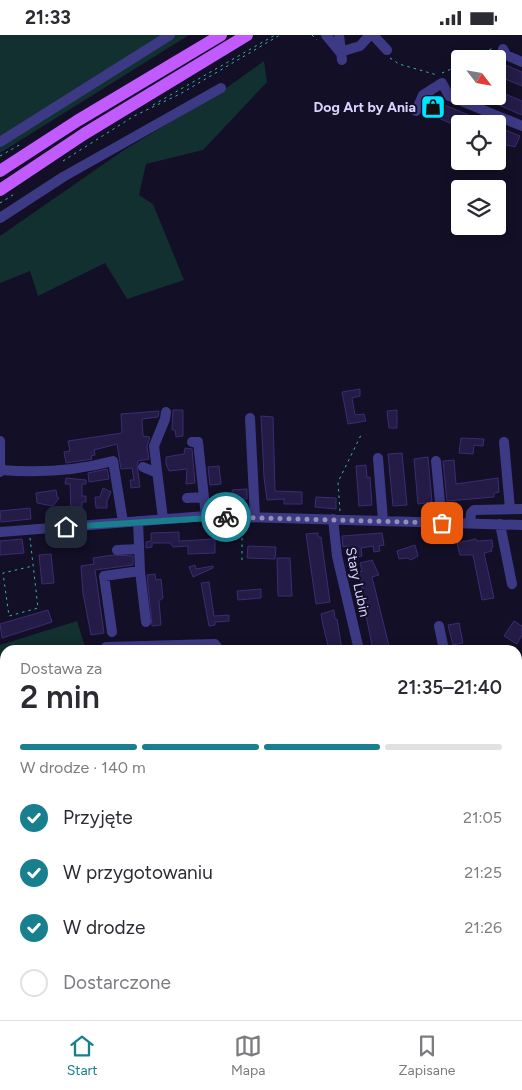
<!DOCTYPE html>
<html lang="pl">
<meta charset="utf-8">
<style>
body{margin:0;font-family:Figtree,sans-serif;background:#f2f2f3;color:#2b2b33;height:100vh;display:flex;flex-direction:column;font-size:19px;white-space:nowrap}
*{box-sizing:border-box;margin:0}
p{font-size:16px;color:#7c7c81}
.icon{flex:none;width:28px;height:28px;fill:none;stroke:currentColor;stroke-width:2;stroke-linecap:round;stroke-linejoin:round}
.map{position:relative;flex:1;overflow:hidden}
.details{position:absolute;left:0px;top:610px;width:522px;height:375px;display:flex;flex-direction:column;background:#fff;border-radius:15px 15px 0 0;box-shadow:0 2px 12px #0003}
.details>*{flex:none}
.needle{width:32px;rotate:121deg}
.fabs{position:absolute;left:451px;top:15px;display:grid;gap:10px}
.fabs a{display:grid;place-items:center;width:55px;height:55px;border-radius:5px;background:#fff;box-shadow:0 2px 12px #0003;font-size:25px}
.pin{position:absolute;display:grid;place-items:center;width:42px;height:42px;color:#fff;margin:-21px;border-radius:10px;box-shadow:0 2px 8px #0006}
.courier{position:absolute;display:grid;place-items:center;width:50px;height:50px;margin:-25px;border:4px solid #187f8f;border-radius:50%;background:#fff;color:#222;box-shadow:0 1px 6px #0007}
.head em{font-style:normal;font-weight:600}
.head div{display:flex;flex-direction:column-reverse}
.head{display:flex;align-items:center;justify-content:space-between;height:85px;padding:0 20px}
h1{font-size:32px;font-weight:600;line-height:38px}
.bar{display:grid;grid-template-columns:repeat(4,1fr);gap:8px 5px;align-content:center;height:60px;padding:0 20px}
.bar i{height:6px;border-radius:4px;background:#e1e1e2}
.bar .current{background:#187f8f}
.bar p{grid-column:span 4}
ol{padding:0 20px;list-style:none}
li{display:flex;align-items:center;gap:15px;height:55px}
li p{margin-inline-start:auto}
li .icon{padding:5px;border-radius:50%;background:#187f8f;color:#fff;stroke-width:4}
li:last-child{color:#7c7c81}
li i{width:28px;height:28px;border:2px solid #e1e1e2;border-radius:50%}
.status{display:flex;justify-content:space-between;align-items:center;height:35px;padding:0 25px;background:#fff;direction:ltr}
.status svg{height:14px;fill:currentColor}
.tabs{display:flex;justify-content:space-around;align-items:center;height:70px;border-top:1px solid #e1e1e2;background:#fff;font-size:14px;color:#7c7c81}
.tabs a{display:grid;justify-items:center;gap:2px}
.tabs .current{color:#187f8f}
.map>svg:first-child{display:block}
.green{fill:#12302f}
.building{fill:#241b47;stroke:#3b2d73}
.lines{fill:none;stroke-linecap:round;stroke-linejoin:round}
.path{stroke:#2fb8b0;stroke-width:1;stroke-dasharray:2.5 4;stroke-linecap:butt}
.minor{stroke:#3d3a85;stroke-width:10}
.major{stroke:#c25bff;stroke-width:12}
.done{stroke:#948fb3;stroke-width:5;stroke-dasharray:0 9}
.route{stroke:#187f8f;stroke-width:6}
.labels{text-anchor:middle;stroke-width:4;stroke-linejoin:round;paint-order:stroke}
.poi-label{font-size:14px;font-weight:bold;fill:#d9d4ff;stroke:#130f26;text-anchor:end}
.street-label{font-size:14px;fill:#d9d4ff;stroke:#130f26}
</style>
<div class="status"><b>21:33</b><svg viewBox="0 0 49 12"><path d="M0 12V9h3v3zM5 12V6h3v6zM10 12V3h3v9zM15 12V0h3v12zM26 1h20v11H26zM47 4h2v5h-2z"/></svg></div>
<div class="map">
<svg width="522" height="985" viewBox="0 0 522 985">
<rect width="100%" height="100%" fill="#130f26"/>
<path class="green" d="M0 0H189L0 118Z
M264 26 267 47 203 115 146 129 139 160 153 169 184 245 127 264 105 228 38 261 30 236 0 248V201L124 115 222 56Z
M77 586 86 615H5V821L0 813V610Z"/>
<path class="building" d="M498 27 522 37V51L498 41Z
M498 56 522 66V80L478 61H498Z
M430 64 490 89H460V92L426 78 427 76 424 75Z
M498 92 520 101 515 112 498 108Z
M360 354V361L352 363 355 380 364 379 366 386 348 389 342 357Z
M173 375H183V401L176 402 175 395H172Z
M397 375V393H389L387 376Z
M159 376 158 382 142 384 143 401 150 402 147 411 149 424 138 426 137 430 140 452 131 453 130 445H134L132 433 121 434 117 409 94 415 95 420 91 421 92 424 66 428 64 417 70 416 68 406 122 398 121 379Z
M261 381 273 382 275 456 302 457V469H284V464L267 465 264 442Z
M461 403 484 404 483 411 474 410 473 419 459 418Z
M185 413 192 414 195 448 186 449 187 434 169 436 166 429V422L184 419Z
M402 418 407 470 393 471 388 419Z
M428 422 432 467 418 469 414 424Z
M454 425 456 449 498 443 499 457 494 458V462L447 466 443 426Z
M366 430 367 443 370 442 372 470 359 471 356 431Z
M219 431 221 449 210 450 208 432Z
M107 434 109 444 89 447 88 438Z
M66 443 86 445V449H82V461H86V467H82V475H71L70 449H65Z
M103 453 111 457 107 466V473H96L95 462H100Z
M247 454V464L233 465 232 455Z
M56 455 57 462 59 463 53 471 37 468 36 458Z
M316 462 336 463V474L315 472Z
M30 473 31 484 1 487 0 476Z
M179 497V506L215 504V518L188 519V511L173 512 170 508H152V512L146 513V507L151 506V498Z
M318 498V502H321L330 567 316 569 306 499Z
M382 498 384 510 379 511 380 516 374 517 373 511 361 513 362 521 350 523 348 511 343 512 342 501Z
M22 504 24 518 0 520V506Z
M476 504 477 506 492 505 493 512 491 513 492 516 484 518 494 563 482 565 473 520H460L457 508Z
M415 510 418 521 411 525 408 523 399 524 397 516Z
M248 511 276 512 275 524 247 523Z
M51 519 54 548 42 549 39 520Z
M113 520 133 521V530L95 535 104 598 91 600 83 558 81 531 94 529 93 523Z
M277 523H290L292 561H278Z
M372 525 379 540 372 542 390 615H373L365 576 361 545H357L356 538 362 536 360 528Z
M195 530 196 534 213 531V533L193 542 189 532Z
M155 539 156 545 161 544 163 563 159 566 161 590 152 591 147 540Z
M209 547 214 581 229 580V586L215 587V590L209 591 201 548Z
M261 554V563L238 565 237 556Z
M48 575 52 587 2 603 0 589Z
M334 575 335 584H337L342 615H329L323 590 321 579Z
M514 586 522 591V600L517 609 504 601Z
M459 588 463 608 453 610 448 590Z"/>
<g class="lines">
<path class="path" d="M312 0 317 5
M390 23 399 29 437 40
M472 24 493 13
M442 38 460 30
M153 70 275 0
M0 121 21 109
M63 126 134 81 180 59 280 0
M0 168 16 158
M340 476 338 447 362 398
M30 503 38 573 9 581 3 538 33 531
M242 525V492
M518 841 522 838
M518 845 522 841
M504 980 508 985
M332 985 338 980
M337 985 343 980
M376 985 383 980
M467 985 473 980
M470 985 476 980
M492 985 499 980"/>
<path class="minor" d="M326 0 340 17
M339 0 342 25
M373 0 387 15
M503 14 506 20 522 27
M340 17 360 11 370 0
M416 76 423 60 442 48 449 61 522 91
M0 107 170 0
M0 183 63 142 221 53
M250 383 255 482
M0 406V437
M192 407H198L206 481
M504 407 510 474
M378 423 383 486
M436 426 442 488
M143 432 157 438
M1 435C39 438 76 436 113 426L123 487
M187 463 204 462
M163 484 154 411 165 384 166 377
M333 484 337 521 359 615
M138 486 140 536 146 587
M470 488 471 478 474 475 522 474
M500 489 512 549
M0 497 206 481 522 490
M117 515 139 514
M439 591 444 615
M112 597 104 541 140 536
M104 615 106 612 215 609 219 615
M518 640 522 634
M0 730 5 742
M0 827 5 834
M518 860 522 856
M0 870 5 867
M518 885 522 881
M0 898 5 906
M518 941 522 937
M0 963 5 960
M518 973 522 969
M0 974 6 985
M518 979 522 985
M100 980 103 985
M154 980 166 985
M258 980 261 985
M30 985 38 980
M53 985 62 980
M205 985 208 980
M355 985 361 980
M401 985 407 980"/>
<path class="major" d="M0 136 77 86 221 0
M0 155 84 99 247 0"/>
</g>
<g class="lines">
<path class="done" d="M226 482 442 488"/>
<path class="route" d="M66 492 226 482"/>
</g>
<defs>
<symbol id="shop-square" viewBox="-11 -11 22 22"><rect x="-9" y="-9" width="18" height="18" rx="4" fill="#00e5ff" stroke="#130f26"/><path d="M-5-2.5h2.3a2.7 3.5 0 0 1 5.4 0H5L5.5 6h-11ZM-1.5-2.5h3a1.5 2.3 0 0 0-3 0Z" fill="#111"/></symbol>
</defs>
<g fill-rule="evenodd">
<use href="#shop-square" x="419" y="58" width="28" height="28"/>
</g>
<g class="labels">
<g class="poi-label">
<text x="416" y="77">Dog Art by Ania</text>
</g>
<g class="street-label">
<text transform="translate(358 547) rotate(78)" y="5">Stary Lubin</text>
</g>
</g>
</svg>
<div class="fabs">
<a><svg class="needle" viewBox="-14 -14 28 28"><path d="M0-13l5 13h-10z" fill="#e53935"/><path d="M0 13l5-13h-10z" fill="#7c7c81"/></svg></a>
<a><svg class="icon" aria-label="locate" viewBox="0 0 24 24"><circle cx="12" cy="12" r="6"/><path d="M12 2v4M12 18v4M2 12h4M18 12h4"/></svg></a>
<a><svg class="icon" aria-label="layers" viewBox="0 0 24 24"><path d="M12 4l9 5-9 5-9-5zM3 14l9 5 9-5"/></svg></a>
</div>
<div class="pin" style="left:442px;top:488px;background:#ea580c"><svg class="icon" aria-label="bag" viewBox="0 0 24 24"><path d="M5 8h14l-1 12H6zM9 8a3 3 0 0 1 6 0"/></svg></div>
<div class="pin" style="left:66px;top:492px;background:#1f2937"><svg class="icon" aria-label="home" viewBox="0 0 24 24"><path d="M3 11l9-7 9 7M6 9v11h12V9"/></svg></div>
<div class="courier" style="left:226px;top:482px"><svg class="icon" aria-label="bike" viewBox="0 0 24 24"><circle cx="6" cy="16" r="4"/><circle cx="18" cy="16" r="4"/><path d="M6 16l4-8h5l3 8M10 8l3 8H6M13 5h3"/></svg></div>
<section class="details">
<div class="head"><div><h1>2 min</h1><p>Dostawa za</p></div><em>21:35–21:40</em></div>
<div class="bar"><i class="current"></i><i class="current"></i><i class="current"></i><i></i><p>W drodze · 140 m</p></div>
<ol>
<li><svg class="icon" aria-label="check" viewBox="0 0 24 24"><path d="M5 12l5 5 9-10"/></svg>Przyjęte<p>21:05</p></li>
<li><svg class="icon" aria-label="check" viewBox="0 0 24 24"><path d="M5 12l5 5 9-10"/></svg>W przygotowaniu<p>21:25</p></li>
<li><svg class="icon" aria-label="check" viewBox="0 0 24 24"><path d="M5 12l5 5 9-10"/></svg>W drodze<p>21:26</p></li>
<li><i></i>Dostarczone</li>
</ol>
</section>
</div>
<nav class="tabs">
<a class="current"><svg class="icon" aria-label="home" viewBox="0 0 24 24"><path d="M3 11l9-7 9 7M6 9v11h12V9"/></svg>Start</a>
<a><svg class="icon" aria-label="map" viewBox="0 0 24 24"><path d="M3 6l6-2 6 2 6-2v14l-6 2-6-2-6 2zM9 4v14M15 6v14"/></svg>Mapa</a>
<a><svg class="icon" aria-label="saved" viewBox="0 0 24 24"><path d="M7 4h10v16l-5-4-5 4z"/></svg>Zapisane</a>
</nav>
